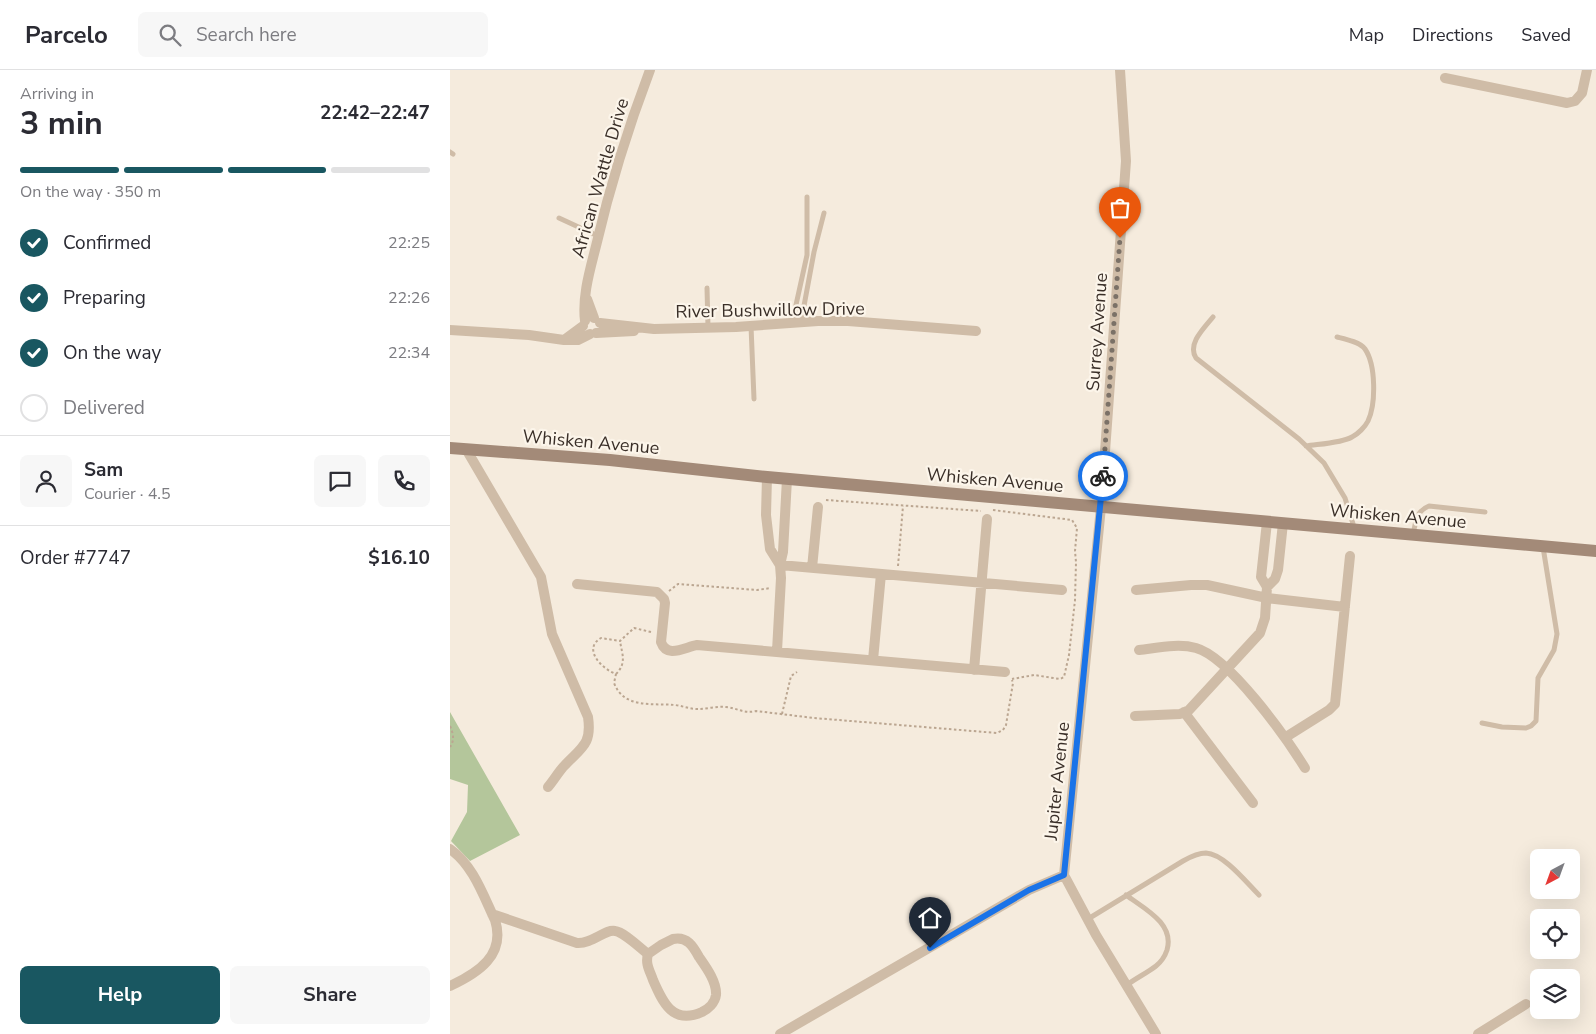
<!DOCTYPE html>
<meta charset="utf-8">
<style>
body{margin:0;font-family:"Nunito Sans",sans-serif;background:#f7f7f7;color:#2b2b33;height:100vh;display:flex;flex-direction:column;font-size:19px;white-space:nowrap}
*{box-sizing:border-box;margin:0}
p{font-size:16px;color:#7c7c81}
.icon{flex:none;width:28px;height:28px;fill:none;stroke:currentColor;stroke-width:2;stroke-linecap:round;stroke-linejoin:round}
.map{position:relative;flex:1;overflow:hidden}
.sheet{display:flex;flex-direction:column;background:#fff;width:450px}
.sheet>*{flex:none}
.needle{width:32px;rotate:221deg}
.fabs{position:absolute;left:1080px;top:779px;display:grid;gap:10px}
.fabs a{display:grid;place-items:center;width:50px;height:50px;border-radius:8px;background:#fff;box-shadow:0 5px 20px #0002;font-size:25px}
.pin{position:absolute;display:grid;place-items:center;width:42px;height:42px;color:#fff;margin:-51px -21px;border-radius:50% 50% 50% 0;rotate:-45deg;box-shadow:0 0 5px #0007}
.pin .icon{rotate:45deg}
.courier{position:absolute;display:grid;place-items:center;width:50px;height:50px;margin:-25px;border:4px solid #1a73e8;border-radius:50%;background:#fff;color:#222;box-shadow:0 1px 6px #0007}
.overview em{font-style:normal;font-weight:700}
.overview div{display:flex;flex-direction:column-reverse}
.overview{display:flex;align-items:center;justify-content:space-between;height:85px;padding:0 20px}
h1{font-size:32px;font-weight:700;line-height:38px}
.bar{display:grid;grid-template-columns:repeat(4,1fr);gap:8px 5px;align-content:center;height:60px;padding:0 20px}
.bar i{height:6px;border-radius:4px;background:#e1e1e2}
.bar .current{background:#195761}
.bar p{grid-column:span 4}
.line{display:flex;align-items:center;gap:12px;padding:0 20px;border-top:1px solid #e1e1e2}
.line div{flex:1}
.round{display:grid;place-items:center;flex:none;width:52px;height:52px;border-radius:8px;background:#f7f7f7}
ol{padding:0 20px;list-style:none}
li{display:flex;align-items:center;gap:15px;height:55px}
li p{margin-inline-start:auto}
li .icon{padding:5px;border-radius:50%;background:#195761;color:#fff;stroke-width:4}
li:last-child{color:#7c7c81}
li i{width:28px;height:28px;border:2px solid #e1e1e2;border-radius:50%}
.action{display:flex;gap:10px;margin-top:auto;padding:10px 20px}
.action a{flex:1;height:58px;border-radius:8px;background:#195761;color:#fff;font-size:20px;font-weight:700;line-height:58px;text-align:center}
.action a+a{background:#f7f7f7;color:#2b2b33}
header{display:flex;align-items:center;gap:30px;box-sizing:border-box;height:70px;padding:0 25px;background:#fff;border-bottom:1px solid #e1e1e2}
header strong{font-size:24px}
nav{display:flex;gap:28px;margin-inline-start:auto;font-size:18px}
.search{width:350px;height:45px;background:#f7f7f7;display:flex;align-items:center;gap:12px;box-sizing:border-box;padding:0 18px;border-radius:8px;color:#7c7c81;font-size:19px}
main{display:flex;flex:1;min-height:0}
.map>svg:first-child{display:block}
.green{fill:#b4c69b}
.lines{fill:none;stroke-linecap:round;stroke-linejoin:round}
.path{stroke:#bba691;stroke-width:2;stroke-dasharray:2.5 2.5;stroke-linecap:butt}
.lane{stroke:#cfbca7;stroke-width:5}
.street{stroke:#cfbca7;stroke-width:10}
.secondary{stroke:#a38a78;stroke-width:12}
.done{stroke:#7b7167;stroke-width:5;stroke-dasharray:0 9}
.route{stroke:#1a73e8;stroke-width:6}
.labels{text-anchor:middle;stroke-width:4.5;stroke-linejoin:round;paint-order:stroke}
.street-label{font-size:18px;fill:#3a2f28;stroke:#fcf5ea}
</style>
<header>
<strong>Parcelo</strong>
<div class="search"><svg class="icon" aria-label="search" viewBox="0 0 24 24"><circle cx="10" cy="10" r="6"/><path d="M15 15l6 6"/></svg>Search here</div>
<nav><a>Map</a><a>Directions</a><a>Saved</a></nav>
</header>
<main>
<section class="sheet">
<div class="overview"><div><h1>3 min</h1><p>Arriving in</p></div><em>22:42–22:47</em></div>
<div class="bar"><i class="current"></i><i class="current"></i><i class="current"></i><i></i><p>On the way · 350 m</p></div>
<ol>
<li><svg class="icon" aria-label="check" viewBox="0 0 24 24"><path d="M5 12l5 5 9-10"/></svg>Confirmed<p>22:25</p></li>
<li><svg class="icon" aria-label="check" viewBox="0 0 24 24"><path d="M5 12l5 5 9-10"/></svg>Preparing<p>22:26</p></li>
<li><svg class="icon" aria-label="check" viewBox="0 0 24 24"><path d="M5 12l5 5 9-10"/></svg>On the way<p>22:34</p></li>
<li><i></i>Delivered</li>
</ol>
<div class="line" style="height:90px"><a class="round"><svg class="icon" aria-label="person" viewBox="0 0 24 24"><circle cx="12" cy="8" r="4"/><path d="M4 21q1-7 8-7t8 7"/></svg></a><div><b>Sam</b><p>Courier · 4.5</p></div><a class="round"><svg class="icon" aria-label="chat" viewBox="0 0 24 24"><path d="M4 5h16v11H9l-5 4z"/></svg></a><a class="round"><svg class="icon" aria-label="phone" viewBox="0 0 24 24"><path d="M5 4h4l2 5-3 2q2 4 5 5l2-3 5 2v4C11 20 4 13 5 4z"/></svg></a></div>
<div class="line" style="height:65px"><div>Order #7747</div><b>$16.10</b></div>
<div class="action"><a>Help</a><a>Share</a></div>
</section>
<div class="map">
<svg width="1146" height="964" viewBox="0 0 1146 964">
<rect width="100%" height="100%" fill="#f5ebdd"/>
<path class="green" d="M0 642 70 765 20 791 1 771 17 742 18 715 0 709Z"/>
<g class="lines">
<path class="path" d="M376 430 531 441
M543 440 622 450 627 458 625 481 626 492 625 530 619 585 614 607 610 609 584 605 562 609
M448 496 453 436
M219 521 228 514 307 520 321 518
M201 562 184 558 170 571 151 568C132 579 152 599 166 604L164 613C174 639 202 633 225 635 233 636 240 639 248 639 257 639 267 636 276 637 287 638 294 644 306 641L364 648 547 663 553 660 556 655 563 613 562 610
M166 604C177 593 172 584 170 571
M332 644 341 606 347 602
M0 656C3 663 5 670 0 677"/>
<path class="lane" d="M0 82 3 84
M109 148 148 166
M257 218 258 257
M763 247C754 258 737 274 746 288L849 369 874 393 895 428 904 457
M351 252 364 182 374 143
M342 253 357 185V127
M301 256 304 329
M856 376C869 374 892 373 902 367 908 364 915 357 918 351 926 334 926 295 915 279 910 272 895 269 887 267
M963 464C966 452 966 441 979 436L1035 442
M1032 653 1052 657 1076 658 1081 656 1086 651 1088 608 1104 580 1107 564 1093 477
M676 825C693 838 725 853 717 880 715 886 711 892 706 896 697 903 686 908 677 915
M638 849 733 791C740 787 748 783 756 783 774 784 796 812 809 825"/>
<path class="street" d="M670 0 676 91 651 437 614 805 646 865 706 964
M995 8 1117 33 1125 31 1132 23 1137 0
M137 229 144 248
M135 251C132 226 140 200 146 176 160 116 178 58 200 0
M150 253 204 259 286 257 368 251H398L526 261
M0 260 79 265 114 270H128L140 264
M146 263 184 261
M114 270 133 256
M16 379 91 507 102 564 138 647C142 674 132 677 115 695 109 701 104 710 98 717
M317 407 316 445 320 479 330 495
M330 495 612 520
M362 498 368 437
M127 514 207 522 214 529 215 533 211 572C217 589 235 577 247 575L555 602
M817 517 825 509 828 500 833 453
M686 520 741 515H757L817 528 895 537
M689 580C707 578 728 573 746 578 779 587 836 667 855 698
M327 581 331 508 330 495 333 482 337 409
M423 590 431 504
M524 600 537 449
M734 642 803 733
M685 646 730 644 739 640 810 563 815 548 817 517 811 507 817 452
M836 667 879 640 885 634 900 486
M0 779C23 795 33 825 45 850 56 885 28 903 0 916
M42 844 127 873C142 874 155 859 165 861 174 862 190 878 198 884
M223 869C237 866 243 876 249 887 256 897 267 912 266 925 265 933 258 939 252 942 223 955 213 933 203 910 200 901 195 894 198 884L211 875Z
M330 964 579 820 614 805
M1028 964 1076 934"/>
<path class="secondary" d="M0 378 160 390 317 407 1146 481"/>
</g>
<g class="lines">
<path class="done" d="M653 406 670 168"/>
<path class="route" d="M480 878 579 820 614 805 653 406"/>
</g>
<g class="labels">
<g class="street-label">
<text transform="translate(150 108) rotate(-74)" y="6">African Wattle Drive</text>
<text transform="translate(320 240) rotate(-1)" y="6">River Bushwillow Drive</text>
<text transform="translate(647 262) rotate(-86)" y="6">Surrey Avenue</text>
<text transform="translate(141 372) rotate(5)" y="6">Whisken Avenue</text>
<text transform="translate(545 410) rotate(5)" y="6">Whisken Avenue</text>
<text transform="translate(948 446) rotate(5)" y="6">Whisken Avenue</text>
<text transform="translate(607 711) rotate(-84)" y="6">Jupiter Avenue</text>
</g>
</g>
</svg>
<div class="fabs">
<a><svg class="needle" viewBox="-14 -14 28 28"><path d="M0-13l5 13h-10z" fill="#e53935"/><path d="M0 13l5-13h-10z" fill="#7c7c81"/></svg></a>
<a><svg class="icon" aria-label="locate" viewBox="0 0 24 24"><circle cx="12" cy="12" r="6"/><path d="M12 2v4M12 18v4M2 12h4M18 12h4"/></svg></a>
<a><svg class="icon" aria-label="layers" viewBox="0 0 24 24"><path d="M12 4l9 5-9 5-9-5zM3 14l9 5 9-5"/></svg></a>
</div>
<div class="pin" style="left:670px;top:168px;background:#ea580c"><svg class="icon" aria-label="bag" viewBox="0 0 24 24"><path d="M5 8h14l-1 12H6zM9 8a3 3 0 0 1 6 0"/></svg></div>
<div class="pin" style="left:480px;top:878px;background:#1f2937"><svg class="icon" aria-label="home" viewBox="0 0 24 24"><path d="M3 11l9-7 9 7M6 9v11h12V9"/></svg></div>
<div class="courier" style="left:653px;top:406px"><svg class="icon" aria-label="bike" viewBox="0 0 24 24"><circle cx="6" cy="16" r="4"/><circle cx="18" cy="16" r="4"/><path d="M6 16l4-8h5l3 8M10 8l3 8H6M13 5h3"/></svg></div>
</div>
</main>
